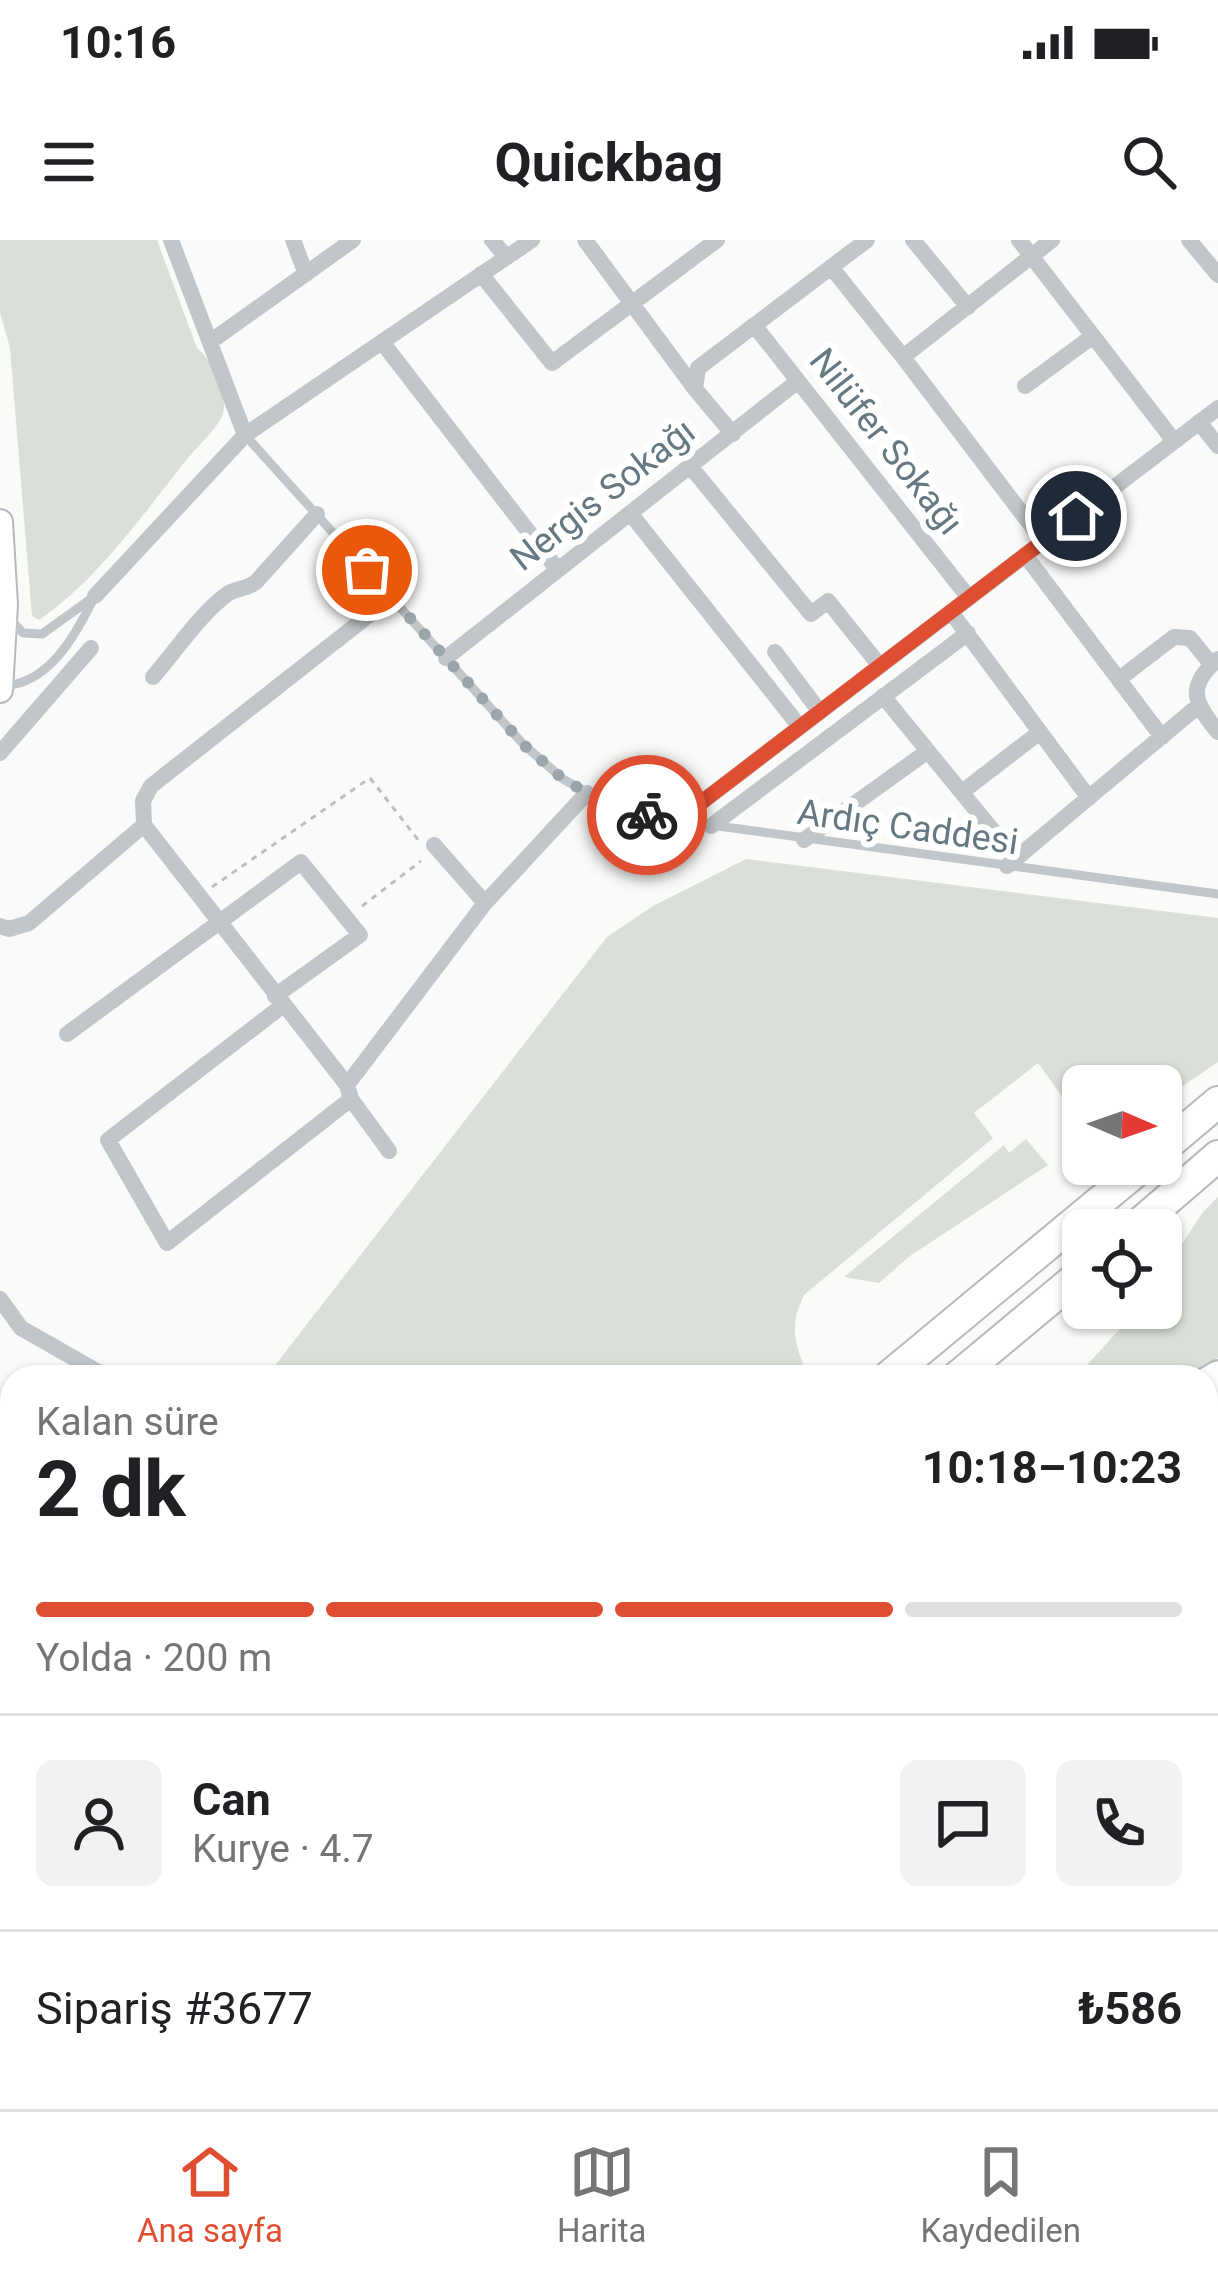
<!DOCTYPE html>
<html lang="tr">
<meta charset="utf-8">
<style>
body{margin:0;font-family:Roboto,sans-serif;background:#f2f2f2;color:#202124;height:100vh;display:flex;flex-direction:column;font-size:45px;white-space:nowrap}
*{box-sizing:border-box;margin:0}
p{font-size:39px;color:#757577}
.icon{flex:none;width:66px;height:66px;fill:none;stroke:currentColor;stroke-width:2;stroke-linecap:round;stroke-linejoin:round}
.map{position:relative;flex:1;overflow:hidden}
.sheet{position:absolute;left:0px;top:1125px;width:1218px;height:744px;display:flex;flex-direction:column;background:#fff;border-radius:36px 36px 0 0;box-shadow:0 3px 9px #0004}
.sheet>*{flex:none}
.needle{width:78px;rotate:92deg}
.controls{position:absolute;left:1062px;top:825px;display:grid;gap:24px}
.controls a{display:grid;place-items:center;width:120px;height:120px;border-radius:18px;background:#fff;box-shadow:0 3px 9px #0004;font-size:60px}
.pin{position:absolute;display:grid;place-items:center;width:102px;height:102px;color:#fff;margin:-51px;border:6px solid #fff;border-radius:50%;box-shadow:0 3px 12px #0007}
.courier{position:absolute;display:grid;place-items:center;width:120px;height:120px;margin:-60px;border:9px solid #e04e32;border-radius:50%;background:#fff;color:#222;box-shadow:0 3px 15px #0007}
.summary em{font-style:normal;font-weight:700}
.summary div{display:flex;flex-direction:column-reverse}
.summary{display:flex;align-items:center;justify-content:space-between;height:204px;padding:0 36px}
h1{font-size:78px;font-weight:700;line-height:90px}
.bar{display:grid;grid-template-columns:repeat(4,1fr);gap:18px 12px;align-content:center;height:144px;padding:0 36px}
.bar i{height:15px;border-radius:9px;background:#e0e0e0}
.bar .on{background:#e04e32}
.bar p{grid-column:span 4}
.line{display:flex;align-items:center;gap:30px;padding:0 36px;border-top:3px solid #e0e0e0}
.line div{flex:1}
.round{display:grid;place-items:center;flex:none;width:126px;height:126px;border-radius:18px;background:#f2f2f2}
.status{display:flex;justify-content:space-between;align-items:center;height:84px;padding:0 60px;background:#fff;direction:ltr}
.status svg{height:33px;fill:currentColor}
header{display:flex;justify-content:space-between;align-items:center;height:156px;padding:0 36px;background:#fff;font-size:54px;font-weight:700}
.dock{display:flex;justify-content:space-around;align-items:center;height:168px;border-top:3px solid #e0e0e0;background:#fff;font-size:33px;color:#757577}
.dock a{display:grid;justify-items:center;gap:6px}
.dock .on{color:#e04e32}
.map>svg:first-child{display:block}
.green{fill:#dadfd7}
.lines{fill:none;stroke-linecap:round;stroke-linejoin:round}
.secondary-casing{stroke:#b4babe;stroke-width:28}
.primary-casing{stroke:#b5bbbe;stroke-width:32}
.highway-casing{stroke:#b5babd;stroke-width:34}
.path{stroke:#bcbfc2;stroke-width:3;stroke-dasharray:6 6;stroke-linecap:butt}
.lane{stroke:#c1c6ca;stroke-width:9}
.street{stroke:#c1c6ca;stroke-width:16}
.secondary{stroke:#fff;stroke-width:24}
.primary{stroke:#fff;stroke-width:27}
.highway{stroke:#fff;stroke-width:30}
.done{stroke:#9aa6ab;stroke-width:12;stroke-dasharray:0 21.6}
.route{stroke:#e04e32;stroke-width:15}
.labels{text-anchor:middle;stroke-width:12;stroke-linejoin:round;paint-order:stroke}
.street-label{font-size:36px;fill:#667882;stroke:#fff}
</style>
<div class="status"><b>10:16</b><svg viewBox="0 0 49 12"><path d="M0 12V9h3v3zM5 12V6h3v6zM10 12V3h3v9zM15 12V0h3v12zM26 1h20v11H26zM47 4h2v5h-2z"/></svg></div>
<header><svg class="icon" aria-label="menu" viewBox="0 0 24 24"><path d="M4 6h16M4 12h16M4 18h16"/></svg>Quickbag<svg class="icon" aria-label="search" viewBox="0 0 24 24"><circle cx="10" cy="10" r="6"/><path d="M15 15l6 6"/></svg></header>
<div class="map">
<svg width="1218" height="1869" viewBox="0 0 1218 1869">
<rect width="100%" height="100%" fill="#fafaf8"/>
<path class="green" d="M0 0H157L197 108C213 121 230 155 222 176 215 191 197 207 186 220 143 275 97 340 39 380L32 376 10 108 0 72Z
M746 619 1218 678V822L1161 861V846H1083V886L1038 823 974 873 993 898 804 1055C791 1082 793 1097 803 1124L793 1137H266L607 697 653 666Z
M1026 899 1048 925 910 1016 879 1043 844 1037 1004 905 1009 913Z
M1218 957V1118L1185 1137H1076L1139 1068H1161V1036L1203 972Z
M12 1265V1445L0 1451V1270Z
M12 1499V1667L0 1671V1505Z
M12 1755V1857H226L203 1869H0V1761Z
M621 1857H940L942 1869H599Z"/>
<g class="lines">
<defs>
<path id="secondary" d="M0 282 5 365 0 450
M1206 1460 1218 1453
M576 1869 595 1857"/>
<path id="primary" d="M1206 1142 1218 1135
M1206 1165 1218 1158"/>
<path id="highway" d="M1161 910 1218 862
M1132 990 1218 916
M888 1137 1145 924
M957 1137 1083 1032
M0 1470 12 1464
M0 1700 12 1696
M0 1750 12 1743
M221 1869 246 1857
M257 1869 276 1857"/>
</defs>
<use href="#secondary" class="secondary-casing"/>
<use href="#primary" class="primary-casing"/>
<use href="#highway" class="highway-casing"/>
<path class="path" d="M212 647 370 538 419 601
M362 666 421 621
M878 1857 887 1869
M660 1869 668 1857"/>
<path class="lane" d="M245 195 524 505 563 539 607 564 659 578 1218 654
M1 446C50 445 75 395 95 356L42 394 23 393 11 380
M1206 1215H1218
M1206 1648 1218 1644
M950 1857 952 1869"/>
<path class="street" d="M171 0 245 195
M293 0 306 34
M492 0 506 17
M585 0 695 149
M913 0 968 67
M1019 0 1174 201
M1189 0 1218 35
M831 27 903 117 1052 0
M481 34 552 123 717 0
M754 85 969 358
M210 102 353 0
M382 102 558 330
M903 117 1043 301
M1025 146 1093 96
M1199 182 1218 206
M733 194 695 149 698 128 867 0
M690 226 811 374 828 361 880 426
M630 273 800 487
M1025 315 1162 497
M95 356 245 195 532 0
M951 372 1089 558
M775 412 820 472
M446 418 798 141
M1218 419C1185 447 1195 464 1218 492
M153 437C174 413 203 370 229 353 238 348 247 349 256 342L317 274
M1119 439 1174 397 1190 398 1211 424
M883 456 1016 619
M0 513 91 408
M962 552 1040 492
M677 581 1218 168
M711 586 968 393
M804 600 928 511
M434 605 485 663 587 553
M1007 626 1197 467
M0 686 9 689 29 683 144 585
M282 766 108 900 167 1003 351 859
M67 794 301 622 360 695 275 756
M347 845 485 663
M389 911 351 859 347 845 144 585 143 561 151 546 392 357
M0 1059 21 1088 107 1137
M0 1260 12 1255
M1206 1505 1208 1508
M1206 1557H1218"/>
<use href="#secondary" class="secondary"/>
<use href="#primary" class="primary"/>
<use href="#highway" class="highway"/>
</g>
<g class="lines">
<path class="done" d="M367 330 524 505 563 539 607 564 647 575"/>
<path class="route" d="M647 575 677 581 1076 276"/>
</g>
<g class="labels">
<g class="street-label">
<text transform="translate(887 201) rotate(52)" y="13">Nilüfer Sokağı</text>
<text transform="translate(602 254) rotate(-38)" y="13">Nergis Sokağı</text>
<text transform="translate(908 586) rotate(8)" y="13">Ardıç Caddesi</text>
</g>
</g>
</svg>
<div class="controls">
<a><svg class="needle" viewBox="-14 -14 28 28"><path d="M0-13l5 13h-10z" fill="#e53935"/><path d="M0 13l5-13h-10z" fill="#757577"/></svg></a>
<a><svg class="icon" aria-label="locate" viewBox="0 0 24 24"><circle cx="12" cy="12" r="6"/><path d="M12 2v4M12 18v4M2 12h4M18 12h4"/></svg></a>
</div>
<div class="pin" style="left:367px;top:330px;background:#ea580c"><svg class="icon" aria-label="bag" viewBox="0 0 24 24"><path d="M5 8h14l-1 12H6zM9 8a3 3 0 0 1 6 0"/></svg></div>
<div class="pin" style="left:1076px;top:276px;background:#1f2937"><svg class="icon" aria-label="home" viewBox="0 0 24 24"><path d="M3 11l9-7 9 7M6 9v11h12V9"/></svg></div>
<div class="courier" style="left:647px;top:575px"><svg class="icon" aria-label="bike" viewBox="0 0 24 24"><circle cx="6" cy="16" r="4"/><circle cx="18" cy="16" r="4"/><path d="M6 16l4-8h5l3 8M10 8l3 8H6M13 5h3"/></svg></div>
<section class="sheet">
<div class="summary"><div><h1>2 dk</h1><p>Kalan süre</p></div><em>10:18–10:23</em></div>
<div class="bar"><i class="on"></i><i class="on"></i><i class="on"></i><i></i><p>Yolda · 200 m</p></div>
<div class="line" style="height:216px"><a class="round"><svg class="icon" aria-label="person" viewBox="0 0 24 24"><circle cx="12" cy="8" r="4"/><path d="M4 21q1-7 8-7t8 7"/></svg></a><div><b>Can</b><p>Kurye · 4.7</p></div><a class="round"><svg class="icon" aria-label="chat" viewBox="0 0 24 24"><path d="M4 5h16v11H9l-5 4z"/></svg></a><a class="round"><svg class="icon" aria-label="phone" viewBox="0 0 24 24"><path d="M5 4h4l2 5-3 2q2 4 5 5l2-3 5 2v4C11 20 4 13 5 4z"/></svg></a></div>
<div class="line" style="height:156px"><div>Sipariş #3677</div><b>₺586</b></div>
</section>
</div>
<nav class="dock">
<a class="on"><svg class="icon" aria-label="home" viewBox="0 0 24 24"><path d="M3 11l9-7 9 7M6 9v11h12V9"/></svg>Ana sayfa</a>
<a><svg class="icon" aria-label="map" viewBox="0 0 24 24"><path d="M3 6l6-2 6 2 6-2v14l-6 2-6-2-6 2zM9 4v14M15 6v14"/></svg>Harita</a>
<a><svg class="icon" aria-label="saved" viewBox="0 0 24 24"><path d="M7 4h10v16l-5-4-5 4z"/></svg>Kaydedilen</a>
</nav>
